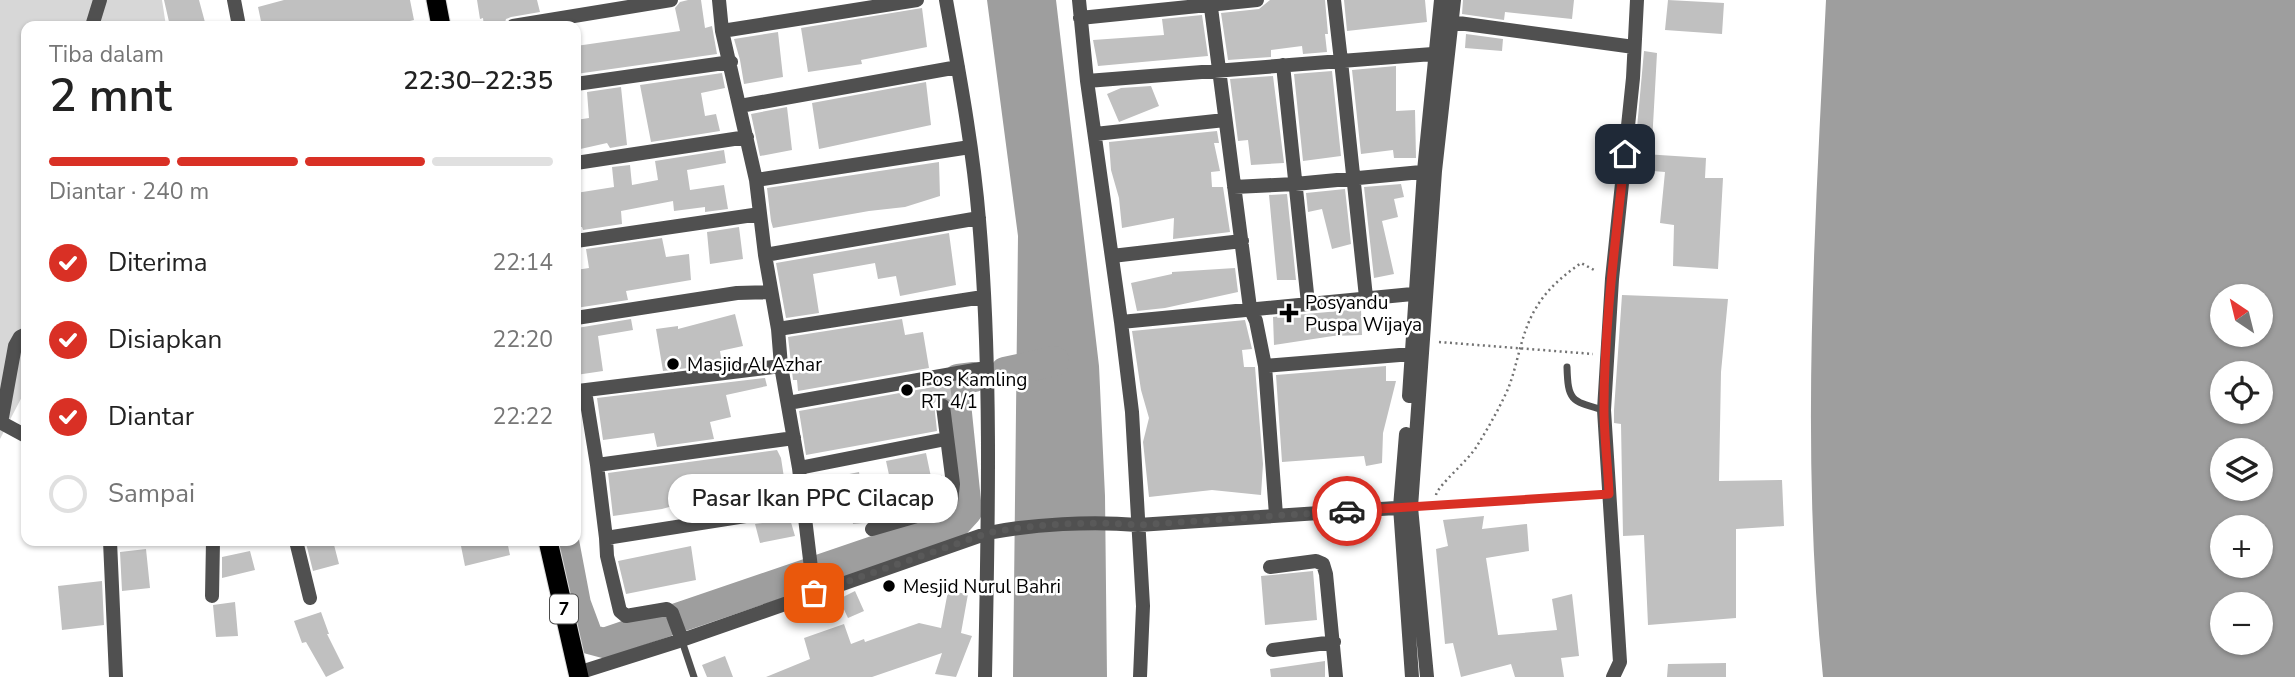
<!DOCTYPE html>
<html lang="id">
<meta charset="utf-8">
<style>
body{margin:0;font-family:"Nunito Sans",sans-serif;background:#f6f6f6;color:#222;height:100vh;display:flex;flex-direction:column;font-size:26px;white-space:nowrap}
*{box-sizing:border-box;margin:0}
p{font-size:23px;color:#767676}
.icon{flex:none;width:38px;height:38px;fill:none;stroke:currentColor;stroke-width:2;stroke-linecap:round;stroke-linejoin:round}
.map{position:relative;flex:1;overflow:hidden}
.panel{position:absolute;left:21px;top:21px;width:560px;height:525px;display:flex;flex-direction:column;background:#fff;border-radius:14px;box-shadow:0 2px 5px #0004}
.panel>*{flex:none}
.needle{width:46px;rotate:325deg}
.controls{position:absolute;left:2210px;top:284px;display:grid;gap:14px}
.controls a{display:grid;place-items:center;width:63px;height:63px;border-radius:50%;background:#fff;box-shadow:0 2px 5px #0004;font-size:35px}
.pin{position:absolute;display:grid;place-items:center;width:60px;height:60px;color:#fff;margin:-30px;border-radius:14px;box-shadow:0 4px 10px #0006}
.courier{position:absolute;display:grid;place-items:center;width:70px;height:70px;margin:-35px;border:5px solid #d93025;border-radius:50%;background:#fff;color:#222;box-shadow:0 2px 9px #0007}
.bubble{position:absolute;height:49px;border-radius:24px;background:#fff;box-shadow:0 2px 5px #0004;font-size:23px;font-weight:600;line-height:49px;text-align:center}
.summary em{font-style:normal;font-weight:600}
.summary div{display:flex;flex-direction:column-reverse}
.summary{display:flex;align-items:center;justify-content:space-between;height:119px;padding:0 28px}
h1{font-size:46px;font-weight:600;line-height:52px}
.bar{display:grid;grid-template-columns:repeat(4,1fr);gap:10px 7px;align-content:center;height:84px;padding:0 28px}
.bar i{height:9px;border-radius:5px;background:#e0e0e0}
.bar .current{background:#d93025}
.bar p{grid-column:span 4}
ol{padding:0 28px;list-style:none}
li{display:flex;align-items:center;gap:21px;height:77px}
li p{margin-inline-start:auto}
li .icon{padding:7px;border-radius:50%;background:#d93025;color:#fff;stroke-width:4}
li:last-child{color:#767676}
li i{width:38px;height:38px;border:4px solid #e0e0e0;border-radius:50%}
.map>svg:first-child{display:block}
.green{fill:#d7d7d7}
.water{fill:#9e9e9e;fill-rule:evenodd}
.lines{fill:none;stroke-linecap:round;stroke-linejoin:round}
.river{stroke:#9e9e9e;stroke-width:30}
.building{fill:#c0c0c0}
.trunk-casing{stroke:#dbdbdb;stroke-width:21}
.path{stroke:#727272;stroke-width:2.5;stroke-dasharray:2 3.5;stroke-linecap:butt}
.service{stroke:#505050;stroke-width:7}
.minor{stroke:#505050;stroke-width:14}
.trunk{stroke:#000;stroke-width:19}
.done{stroke:#595959;stroke-width:7;stroke-dasharray:0 12.6}
.route{stroke:#d93025;stroke-width:9}
.poi-dot{fill:#000;stroke:#fff;stroke-width:2.5}
.labels{text-anchor:middle;stroke-width:5;stroke-linejoin:round;paint-order:stroke}
.shield{fill:#fff;stroke:#4c4c4c;stroke-width:2}
.shield-label{font-size:18px;font-weight:bold;fill:#000}
.poi-label{font-size:19px;fill:#000;stroke:#fff;text-anchor:start}
</style>
<div class="map">
<svg width="2295" height="677" viewBox="0 0 2295 677">
<rect width="100%" height="100%" fill="#fff"/>
<path class="green" d="M0 0H162L166 26H26V389L0 439Z"/>
<path class="water" d="M987 0H1056L1099 366 1105 496 1107 677H1013L1018 236Z
M1826 0H2295V677H1823C1800 452 1815 225 1826 0ZM2222 296H2261V334H2222ZM2222 373H2261V411H2222ZM2222 450H2261V488H2222ZM2222 527H2261V565H2222ZM2222 604H2261V642H2222Z"/>
<g class="lines">
<path class="river" d="M1005 372 1054 361
M564 541 576 604 589 639 604 643 956 523 967 511 954 384 958 379 974 377"/>
</g>
<path class="building" d="M164 0H199L206 26H170Z
M284 0H410L414 20 389 26H262L258 7Z
M477 0H537L540 12 511 17 506 19 504 26H484L483 18 480 19Z
M688 0H701L705 28 712 26 717 54 576 74V46L680 31 675 8 680 2Z
M1270 0H1325L1328 34H1325L1327 52 1303 54 1302 46 1271 50V57L1228 60 1221 13 1259 9Z
M1344 0H1425L1427 22 1347 31Z
M1463 0H1574L1572 19 1505 12 1504 20 1462 14Z
M1668 0 1724 3 1722 34 1665 30Z
M922 8 927 47 861 60 862 64 808 72 801 28Z
M1202 15 1208 56 1098 66 1093 40 1164 35 1162 19Z
M778 32 783 77 744 84 740 60 734 39Z
M1466 34 1503 39 1502 51 1465 48Z
M1644 51 1657 53 1652 143 1636 139Z
M1396 66V111L1415 110 1416 158H1394L1393 150 1361 154 1352 70Z
M1332 71 1341 156 1303 161 1294 74Z
M722 73 725 88 701 93 705 116 716 114 720 131 651 142 640 85Z
M1273 76 1284 163 1251 165 1248 140 1238 141 1230 79Z
M926 82 931 125 819 149 812 103Z
M1151 86 1159 106 1119 122 1107 94 1121 88Z
M621 87 627 145 610 148 607 143 576 150V120L589 118 587 92Z
M787 107 792 150 760 156 751 114Z
M1217 131 1219 143H1214L1220 171 1211 172 1212 187H1223L1230 232 1173 239 1174 218 1122 228 1119 198 1111 170 1109 142Z
M724 150 726 163 687 170 690 190 724 185 728 209 705 212V207L674 211 673 201 621 211 622 224 583 230 582 227H579L576 193 614 187 612 167 630 165 632 185 658 180 655 161Z
M1644 154 1706 158 1705 178H1723L1718 269 1673 266 1674 225 1660 223 1665 172 1641 170Z
M939 162 940 196 905 207 869 211 773 228 771 221 767 188Z
M1401 184 1404 197 1394 199 1398 217 1382 221 1394 274 1374 278 1364 187Z
M1345 189 1351 244 1332 249 1322 209 1308 212 1306 193Z
M1287 194 1296 280H1277L1269 195Z
M739 227 743 259 710 264 707 232Z
M949 233 956 285 900 296 896 276 878 279 875 263 813 274 819 313 786 318 776 263Z
M662 238 666 257 689 254 691 280 626 291 628 300 576 308V270L589 268 586 249Z
M1235 268 1238 292 1165 308 1137 311 1131 283 1172 274V272Z
M1622 295 1728 299 1721 372 1719 481 1782 480 1784 526 1736 529V618L1648 625 1644 535 1623 536 1621 424 1614 423V410Z
M1361 309 1362 335 1333 336 1274 345 1273 317Z
M735 314 743 346 720 351 722 364 663 371 656 329 678 326V329Z
M631 319 633 330 598 336 603 371 576 375V341H579L577 328Z
M902 319 905 335 923 332 929 368 798 391 797 380H793L788 337Z
M1245 320 1252 349 1242 350 1244 367H1255L1263 464 1261 495 1212 490 1149 497 1143 442 1149 418 1141 390 1132 331Z
M1386 366V381H1396L1383 433 1382 463 1366 466 1364 456 1282 462 1276 375Z
M765 378 767 386 726 395 731 417 710 422 714 439 657 447 654 433 603 440 597 398Z
M950 384 952 401 942 396 934 403 937 431 806 455 799 411Z
M777 450 781 458 785 484 694 500 662 509 613 516 608 473Z
M926 453 931 477 942 475V496L931 502 894 510 895 512 863 523 853 524 851 508 814 513 810 482 859 472 862 490 891 484 886 461Z
M1484 516 1482 529 1527 524 1529 551 1486 558 1498 635 1557 630 1552 599 1572 594 1579 656 1561 658 1564 677H1515L1511 664 1461 677 1453 643 1445 644 1436 549 1448 546 1443 520Z
M790 519 795 536 760 543 755 524Z
M315 541H333L339 564 313 571 306 543Z
M460 541H507L510 555 465 566Z
M691 546 696 580 626 594 618 561Z
M146 549 150 588 122 591 120 552Z
M250 551 255 570 222 578V557Z
M1313 571 1317 620 1265 625 1261 576Z
M102 581 104 625 62 630 58 586Z
M855 591 864 611 848 618 839 599Z
M948 591 968 594 961 633 972 636 956 677 935 674 942 653 872 677H766L810 659 804 638 844 624 851 644 864 639 865 642 919 623 941 628Z
M235 602 238 636 216 637 213 605Z
M321 612 329 634H327L344 668 326 677 306 642 302 643 294 621Z
M725 656 733 677H707L702 665Z
M1325 661V677H1271L1270 669Z
M1726 663V677H1667L1668 664Z"/>
<g class="lines">
<defs>
<path id="trunk" d="M436 0 441 26
M548 541 579 677"/>
</defs>
<use href="#trunk" class="trunk-casing"/>
<path class="path" d="M1439 342 1593 354
M1436 495C1439 484 1468 461 1477 446 1488 428 1499 409 1508 389 1518 364 1521 332 1536 308 1547 289 1564 275 1581 263L1596 271"/>
<path class="service" d="M1567 367C1568 401 1571 401 1603 410
M1411 507 1610 494
M682 641 694 677"/>
<path class="minor" d="M234 0 239 26
M719 0 722 31 756 180 765 255 778 329 781 366 799 468 814 593
M946 0C959 73 973 147 979 220 992 372 988 525 985 677
M1079 0 1087 81 1121 322
M1210 0 1250 308 1256 321 1265 366 1276 515
M1334 0 1341 61 1446 53
M1080 18 1257 0
M1451 22 1634 47
M92 26 100 0
M513 26 671 0
M722 31 917 0
M1283 65 1308 303
M1087 81 1341 61 1366 297
M576 84 731 62
M740 106 958 67
M1095 134 1225 120
M576 163 747 137
M756 180 970 147
M1234 187 1295 184 1432 171
M576 241 760 214
M765 255 979 218
M1112 256 1242 241
M576 318 737 293 771 292
M778 329 983 297
M1265 366 1412 354
M578 391 781 366
M585 391 597 465 606 538 804 507
M1409 396 1424 171 1441 0
M788 403 986 368
M0 422 26 436
M1 423 15 346 20 337 26 334
M1406 434 1400 507 1412 677
M597 465 794 438
M799 468 946 439
M872 529 934 511 951 502 953 484 943 406
M606 538 607 556 620 611 626 616 667 609 672 613 682 640
M110 541 116 677
M296 541 310 598
M1270 567 1316 561 1323 564 1326 574 1336 677
M212 596 213 541
M1273 650 1334 642
M578 673 682 640 988 533C1034 524 1091 521 1138 525L1411 507
M1140 677 1143 606 1132 412 1121 322 1423 293
M1427 677 1411 507 1435 171 1454 0
M1613 677 1620 662 1604 410 1612 279 1633 78 1637 0"/>
<use href="#trunk" class="trunk"/>
</g>
<g class="lines">
<path class="done" d="M814 593 988 533C1033 524 1092 521 1138 525L1347 511"/>
<path class="route" d="M1347 511 1609 494C1608 466 1604 437 1604 409 1604 324 1616 238 1625 154"/>
</g>
<g class="poi-dot">
<path d="M1285.5 302.5h7v7h7v7h-7v7h-7v-7h-7v-7h7z"/>
<circle cx="673" cy="364" r="7"/>
<circle cx="907" cy="390" r="7"/>
<circle cx="889" cy="586" r="7"/>
</g>
<g class="labels">
<rect class="shield" x="550" y="594.5" width="28" height="29" rx="5"/>
<g class="shield-label">
<text x="564" y="615">7</text>
</g>
<g class="poi-label">
<text x="1305" y="309">Posyandu<tspan x="1305" dy="22">Puspa Wijaya</tspan></text>
<text x="687" y="371">Masjid Al Azhar</text>
<text x="921" y="386">Pos Kamling<tspan x="921" dy="22">RT 4/1</tspan></text>
<text x="903" y="593">Mesjid Nurul Bahri</text>
</g>
</g>
</svg>
<div class="controls">
<a><svg class="needle" viewBox="-14 -14 28 28"><path d="M0-13l5 13h-10z" fill="#e53935"/><path d="M0 13l5-13h-10z" fill="#767676"/></svg></a>
<a><svg class="icon" aria-label="locate" viewBox="0 0 24 24"><circle cx="12" cy="12" r="6"/><path d="M12 2v4M12 18v4M2 12h4M18 12h4"/></svg></a>
<a><svg class="icon" aria-label="layers" viewBox="0 0 24 24"><path d="M12 4l9 5-9 5-9-5zM3 14l9 5 9-5"/></svg></a>
<a>+</a>
<a>−</a>
</div>
<div class="pin" style="left:814px;top:593px;background:#ea580c"><svg class="icon" aria-label="bag" viewBox="0 0 24 24"><path d="M5 8h14l-1 12H6zM9 8a3 3 0 0 1 6 0"/></svg></div>
<div class="pin" style="left:1625px;top:154px;background:#1f2937"><svg class="icon" aria-label="home" viewBox="0 0 24 24"><path d="M3 11l9-7 9 7M6 9v11h12V9"/></svg></div>
<div class="courier" style="left:1347px;top:511px"><svg class="icon" aria-label="car" viewBox="0 0 24 24"><path d="M5 17H2v-5l4-1 3-4h7l3 4 3 1v5h-3M9 17h6M6 11h13"/><circle cx="7" cy="17" r="2"/><circle cx="17" cy="17" r="2"/></svg></div>
<div class="bubble" style="left:668px;top:474px;width:290px">Pasar Ikan PPC Cilacap</div>
<section class="panel">
<div class="summary"><div><h1>2 mnt</h1><p>Tiba dalam</p></div><em>22:30–22:35</em></div>
<div class="bar"><i class="current"></i><i class="current"></i><i class="current"></i><i></i><p>Diantar · 240 m</p></div>
<ol>
<li><svg class="icon" aria-label="check" viewBox="0 0 24 24"><path d="M5 12l5 5 9-10"/></svg>Diterima<p>22:14</p></li>
<li><svg class="icon" aria-label="check" viewBox="0 0 24 24"><path d="M5 12l5 5 9-10"/></svg>Disiapkan<p>22:20</p></li>
<li><svg class="icon" aria-label="check" viewBox="0 0 24 24"><path d="M5 12l5 5 9-10"/></svg>Diantar<p>22:22</p></li>
<li><i></i>Sampai</li>
</ol>
</section>
</div>
